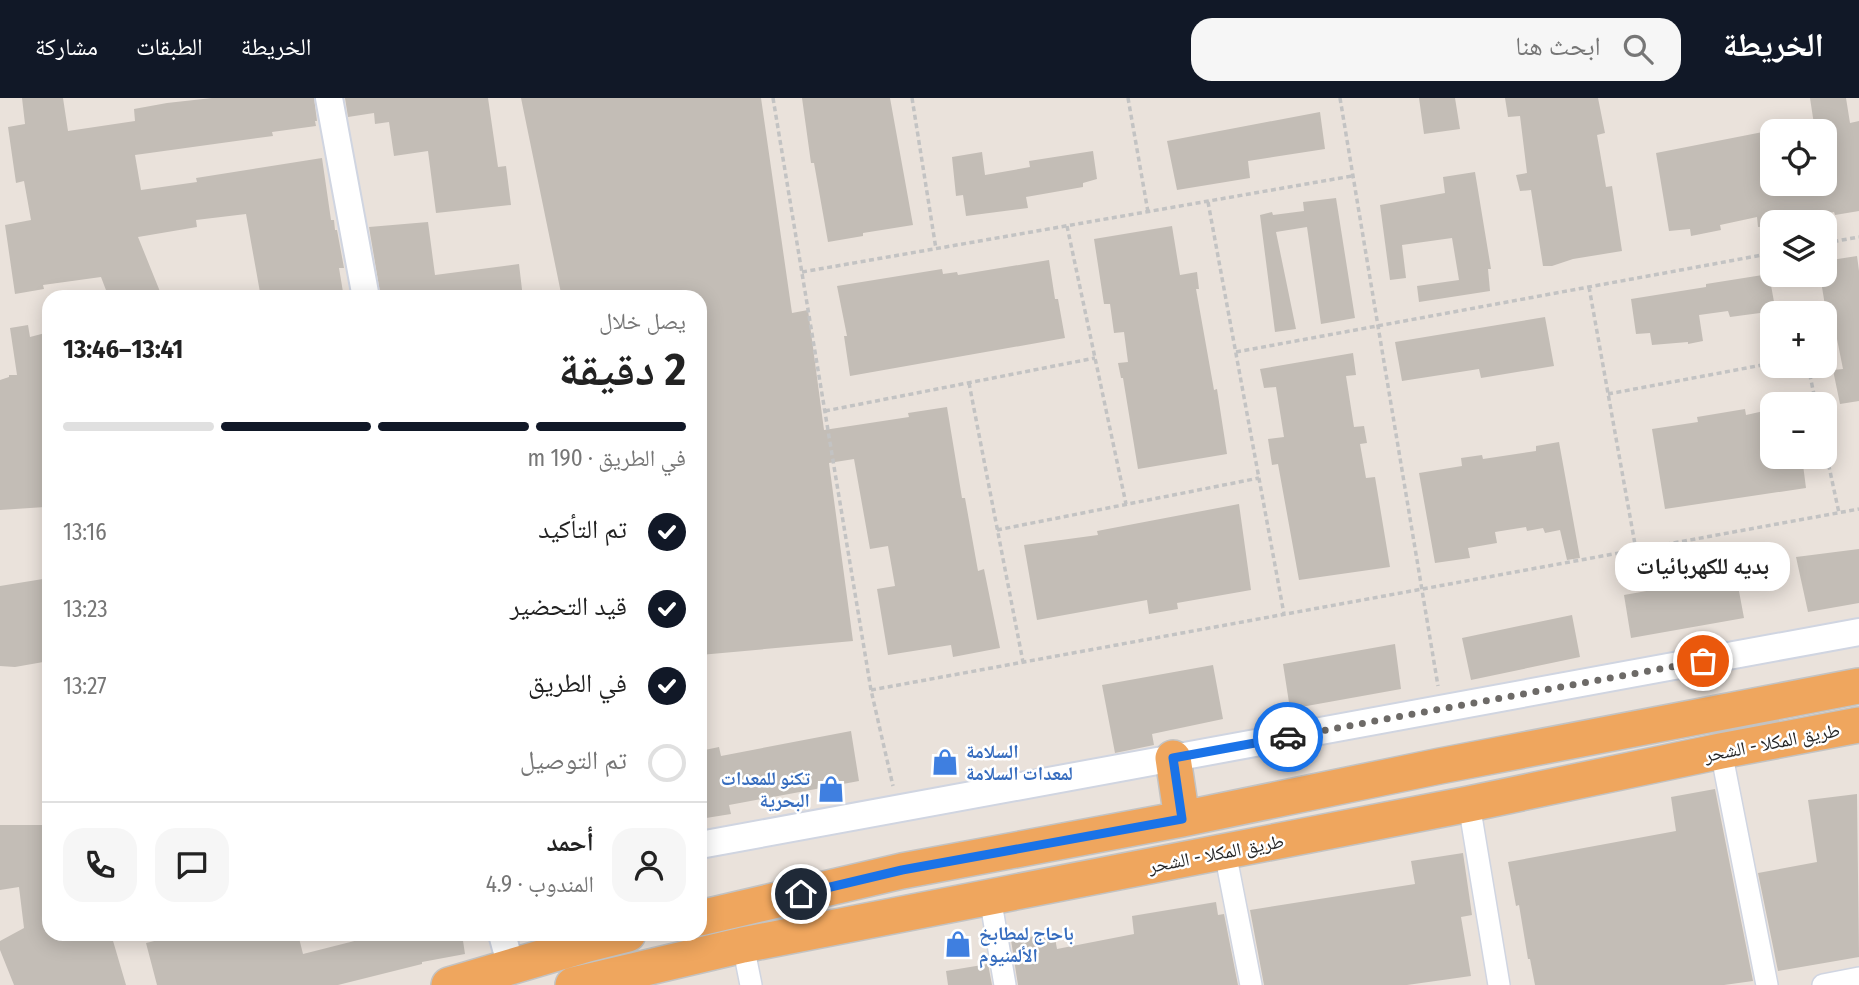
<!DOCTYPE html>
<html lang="ar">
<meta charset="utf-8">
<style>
body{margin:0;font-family:"Fira Sans Condensed","Noto Naskh Arabic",sans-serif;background:#f6f6f6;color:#222;direction:rtl;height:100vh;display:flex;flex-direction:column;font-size:26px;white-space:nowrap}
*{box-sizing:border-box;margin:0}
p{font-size:23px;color:#767676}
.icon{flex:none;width:38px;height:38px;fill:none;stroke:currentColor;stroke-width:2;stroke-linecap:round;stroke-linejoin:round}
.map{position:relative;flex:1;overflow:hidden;direction:ltr}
.details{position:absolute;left:42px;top:192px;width:665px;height:651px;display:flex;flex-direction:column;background:#fff;border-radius:21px;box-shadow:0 4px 18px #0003;direction:rtl}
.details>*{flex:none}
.tools{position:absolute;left:1760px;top:21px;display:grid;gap:14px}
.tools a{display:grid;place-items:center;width:77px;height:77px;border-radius:14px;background:#fff;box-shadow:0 4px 18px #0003;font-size:35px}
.pin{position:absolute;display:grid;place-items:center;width:60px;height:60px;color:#fff;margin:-30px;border:4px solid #fff;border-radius:50%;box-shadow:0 2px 7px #0007}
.courier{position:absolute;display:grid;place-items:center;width:70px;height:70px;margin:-35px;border:5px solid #1a73e8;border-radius:50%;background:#fff;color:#222;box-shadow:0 2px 9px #0007}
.bubble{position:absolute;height:49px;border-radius:21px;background:#fff;box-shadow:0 4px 18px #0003;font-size:23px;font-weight:700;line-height:49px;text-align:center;direction:rtl}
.head em{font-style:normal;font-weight:700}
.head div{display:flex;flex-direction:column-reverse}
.head{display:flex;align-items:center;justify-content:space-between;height:119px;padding:0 21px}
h1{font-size:46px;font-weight:700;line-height:52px}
.bar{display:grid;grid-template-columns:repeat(4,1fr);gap:10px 7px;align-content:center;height:84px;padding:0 21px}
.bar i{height:9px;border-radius:5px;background:#e0e0e0}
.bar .on{background:#111827}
.bar p{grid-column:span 4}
.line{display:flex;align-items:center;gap:18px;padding:0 21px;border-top:2px solid #e0e0e0}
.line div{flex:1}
.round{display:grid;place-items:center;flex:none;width:74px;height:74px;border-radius:21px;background:#f6f6f6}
ol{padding:0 21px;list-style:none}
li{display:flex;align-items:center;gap:21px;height:77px}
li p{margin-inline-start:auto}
li .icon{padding:7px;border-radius:50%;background:#111827;color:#fff;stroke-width:4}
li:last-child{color:#767676}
li i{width:38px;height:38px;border:4px solid #e0e0e0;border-radius:50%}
header{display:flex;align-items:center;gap:42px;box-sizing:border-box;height:98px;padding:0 35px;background:#111827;color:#fff}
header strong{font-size:33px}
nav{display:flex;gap:38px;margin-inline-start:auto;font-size:24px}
.search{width:490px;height:63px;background:#f6f6f6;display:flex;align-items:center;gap:18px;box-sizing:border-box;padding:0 24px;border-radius:21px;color:#767676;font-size:26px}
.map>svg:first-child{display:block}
.building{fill:#c3bdb6}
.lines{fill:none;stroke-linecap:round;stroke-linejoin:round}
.minor-casing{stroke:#d0d5e1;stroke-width:24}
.tertiary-casing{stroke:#d0d5e1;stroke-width:30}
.trunk-casing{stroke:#c3c3c3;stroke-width:38}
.path{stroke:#c3c3c3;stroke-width:3.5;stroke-dasharray:5 3.5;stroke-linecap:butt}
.minor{stroke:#fff;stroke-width:21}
.tertiary{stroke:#fff;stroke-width:26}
.trunk{stroke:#efa65e;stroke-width:35}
.done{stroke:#6d6a67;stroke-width:7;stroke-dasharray:0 12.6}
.route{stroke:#1a73e8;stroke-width:9}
.labels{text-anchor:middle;stroke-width:5;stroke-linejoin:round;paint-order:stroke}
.street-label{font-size:19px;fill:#292929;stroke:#fff}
.shop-label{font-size:19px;font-weight:bold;fill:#366cbe;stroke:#fff;text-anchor:start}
</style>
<header>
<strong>الخريطة</strong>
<div class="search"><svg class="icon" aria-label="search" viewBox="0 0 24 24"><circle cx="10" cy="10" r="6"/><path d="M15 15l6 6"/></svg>ابحث هنا</div>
<nav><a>الخريطة</a><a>الطبقات</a><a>مشاركة</a></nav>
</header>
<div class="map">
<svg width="1859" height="887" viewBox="0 0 1859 887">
<rect width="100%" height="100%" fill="#eae2db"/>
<path class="building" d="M22 0H63L68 33 135 23 134 11 167 5 212 0H314L317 23H315L316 28 272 34 273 38 135 57 141 92 197 84 196 80 322 60 331 122H334L335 132H337L344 170H339L344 200H261L246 116 196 122 197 129 138 139 161 196 152 200H109L101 179 43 187 44 191 15 196 5 127 31 122 24 83 16 85 8 29 25 26Z
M345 0H488L498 69 506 68 511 107 436 115 428 53 394 58 389 24 375 26 374 15 348 19Z
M521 0H761L792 215 808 212 824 332 909 319 908 315 947 309 962 400H965L978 473 984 471 1000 550 953 559 951 547 888 557 877 491 895 488 888 448 870 451 854 361 829 365 853 543 700 557V200H562Z
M802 0H890L913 127 863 135V138L828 144 814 65H811Z
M1419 0H1455L1460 31 1424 36Z
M1505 0H1598L1605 35 1597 37 1606 89 1612 88 1622 153 1573 161 1552 168H1543L1531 92 1520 93 1516 77 1527 75 1520 18 1508 19Z
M1810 0H1846L1850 25 1859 23V113L1835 117 1834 114 1800 124H1773V128L1758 129 1757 119 1720 127 1721 132 1691 138 1690 131 1669 133 1656 55 1773 32V86H1825V33H1815Z
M1320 14 1325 51 1248 63 1250 80 1177 92 1167 43Z
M1093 53 1097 81 1083 85V89L1026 99 1028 110 966 118 963 97 956 98 952 59 982 54 985 77 1030 69 1029 63Z
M1475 74 1491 171H1488L1490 193 1419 204 1417 188 1459 182 1452 140 1402 147 1406 180 1390 182 1380 107 1445 95 1443 79Z
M1336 100 1355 220 1321 226 1307 129 1276 134 1296 231 1275 234 1260 117 1272 114 1273 117 1304 113 1303 104Z
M428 124 435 177 519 166 523 200H381L369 129Z
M1172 128 1180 177 1197 174 1199 191H1196L1214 292 1217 291 1227 356 1138 371 1123 280H1121L1118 265 1128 264 1124 234 1114 235 1110 206H1104L1094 141Z
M1857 158 1859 173V303L1840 306 1833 272 1843 271 1835 231 1829 232 1820 177H1825V163Z
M1049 162 1055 201H1058L1065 240 850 278 844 238H847L837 188 942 171 943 176 957 174 958 177Z
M1769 176 1776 215H1760L1730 219 1728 213 1699 217 1703 243 1688 246V244L1652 247 1650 235 1636 236 1631 201 1706 189V186Z
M1545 219 1554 268 1481 280 1479 271 1402 283 1395 244Z
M28 227 30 239 49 234V398L45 399V409L0 412V282L9 279V277H17L10 230Z
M1353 255 1356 277 1346 278 1354 329 1364 328 1367 345 1360 346 1366 380 1375 379 1390 469 1299 482 1278 366 1272 367 1268 341 1284 339 1276 289 1264 290 1260 271Z
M1745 311 1746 317 1773 311V359H1802L1806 390 1665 411 1652 331 1698 324 1697 319Z
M1559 344 1580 460 1567 462 1560 432 1545 435 1543 430 1527 433 1526 429 1495 434 1497 445 1468 450 1470 460 1435 465 1419 375 1462 368 1461 360 1482 357 1483 361 1536 353V348Z
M1239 406 1251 492 1177 505 1178 511 1149 516 1147 502 1037 522 1024 447 1098 437 1097 433Z
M1859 451V505L1808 514 1796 459Z
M1736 477 1744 520 1631 540 1624 497Z
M49 480V563L15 569 0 568V488Z
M1572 517 1580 559 1471 582 1462 540Z
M1395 546 1401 591 1290 611 1283 566Z
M1213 567 1223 621 1152 636 1154 647 1115 655 1102 587Z
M851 633 859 683 729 707 731 716 700 721V653L719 649 721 658Z
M1715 691 1753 883 1724 887H1535L1530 861H1528L1519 807 1516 808 1508 764 1676 733 1671 699Z
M1857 696 1859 859 1778 873 1758 775 1817 764 1808 702Z
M0 727H49V836H111L126 887H14L0 852V843L24 830 19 789 0 792Z
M1463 755 1472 817 1461 819 1471 878 1407 887H1264L1250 812 1415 786 1411 763Z
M1216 804 1218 817 1224 816 1238 887H1018L1011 842 1054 835 1057 851 1134 836 1132 818Z
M183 836H298L303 856 382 836H462L465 856 422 864V866L338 887H157L146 845Z
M988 866 992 887H948L946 873Z"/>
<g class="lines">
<defs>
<path id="minor" d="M1721 653 1767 887
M1469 706 1499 887
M1225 754 1251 887
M990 799 1005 887
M743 847 751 887
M1823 887 1859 880"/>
<path id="tertiary" d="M329 0 366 200
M700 747 1859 534
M502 836 511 869"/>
<path id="trunk" d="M1173 660 1182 721
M700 820 902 773 1182 721 1440 668 1859 588
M449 887 588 846 628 836
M573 887 743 847 1469 706 1721 653 1859 627"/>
</defs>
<use href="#minor" class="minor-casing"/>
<use href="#tertiary" class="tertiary-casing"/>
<use href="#trunk" class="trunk-casing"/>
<path class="path" d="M773 0 871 592 893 688
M912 0 936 151
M1128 0 1148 114
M1340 0 1438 588
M1208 104 1284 516
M1067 128 1126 406
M1825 145 1859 139
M802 174 1352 78
M1589 189 1636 452
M1236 254 1773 155
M1808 268 1816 306
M969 285 1023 564
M1608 296 1773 265
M825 313 1095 260
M1825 350 1839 415
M997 432 1259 380
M871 592 1859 411"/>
<use href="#minor" class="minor"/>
<use href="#tertiary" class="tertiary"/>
<use href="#trunk" class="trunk"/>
</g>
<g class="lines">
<path class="done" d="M1288 639 1703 563"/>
<path class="route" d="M801 796 902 772 1182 721 1173 660 1288 639"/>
</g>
<defs>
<symbol id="shop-bare" viewBox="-9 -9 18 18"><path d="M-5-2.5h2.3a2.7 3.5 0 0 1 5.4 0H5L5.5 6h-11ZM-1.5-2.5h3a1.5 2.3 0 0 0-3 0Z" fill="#3f7fe0" stroke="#fff" stroke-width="2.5" paint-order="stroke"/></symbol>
</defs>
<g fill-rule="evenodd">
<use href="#shop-bare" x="926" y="645" width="38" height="38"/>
<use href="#shop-bare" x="812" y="672" width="38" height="38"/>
<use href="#shop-bare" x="939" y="827" width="38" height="38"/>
</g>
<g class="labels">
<g class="street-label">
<text transform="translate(1772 644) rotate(-11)" y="7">طريق المكلا - الشحر</text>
<text transform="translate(1216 755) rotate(-11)" y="7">طريق المكلا - الشحر</text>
</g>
<g class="shop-label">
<text x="966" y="660">السلامة<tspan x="966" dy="22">لمعدات السلامة</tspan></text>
<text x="810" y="687" text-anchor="end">تكنو للمعدات<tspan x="810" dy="22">البحرية</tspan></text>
<text x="979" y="842">باحاج لمطابخ<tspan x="979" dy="22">الألمنيوم</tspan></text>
</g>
</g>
</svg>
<div class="tools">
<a><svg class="icon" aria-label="locate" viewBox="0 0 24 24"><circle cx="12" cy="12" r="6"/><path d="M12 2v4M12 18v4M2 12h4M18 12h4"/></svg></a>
<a><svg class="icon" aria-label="layers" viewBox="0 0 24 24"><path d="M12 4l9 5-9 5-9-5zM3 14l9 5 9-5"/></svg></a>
<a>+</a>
<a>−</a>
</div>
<div class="pin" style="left:1703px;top:563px;background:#ea580c"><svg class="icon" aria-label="bag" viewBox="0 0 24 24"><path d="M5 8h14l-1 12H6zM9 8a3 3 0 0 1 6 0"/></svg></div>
<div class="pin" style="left:801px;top:796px;background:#1f2937"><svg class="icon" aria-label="home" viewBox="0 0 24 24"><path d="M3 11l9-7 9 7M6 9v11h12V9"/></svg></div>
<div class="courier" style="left:1288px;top:639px"><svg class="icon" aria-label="car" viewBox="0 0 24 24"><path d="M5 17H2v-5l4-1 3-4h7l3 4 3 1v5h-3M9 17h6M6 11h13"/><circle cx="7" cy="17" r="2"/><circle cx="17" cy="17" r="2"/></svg></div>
<div class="bubble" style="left:1615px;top:444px;width:175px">بديه للكهربائيات</div>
<section class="details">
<div class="head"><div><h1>2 دقيقة</h1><p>يصل خلال</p></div><em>13:41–13:46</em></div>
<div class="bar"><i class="on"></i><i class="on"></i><i class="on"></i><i></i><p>في الطريق · 190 m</p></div>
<ol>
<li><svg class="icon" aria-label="check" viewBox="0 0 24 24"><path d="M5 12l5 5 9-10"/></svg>تم التأكيد<p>13:16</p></li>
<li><svg class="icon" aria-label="check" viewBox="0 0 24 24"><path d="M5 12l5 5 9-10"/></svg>قيد التحضير<p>13:23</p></li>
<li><svg class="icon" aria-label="check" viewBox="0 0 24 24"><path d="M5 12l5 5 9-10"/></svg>في الطريق<p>13:27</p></li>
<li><i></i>تم التوصيل</li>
</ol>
<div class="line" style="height:126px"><a class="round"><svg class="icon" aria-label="person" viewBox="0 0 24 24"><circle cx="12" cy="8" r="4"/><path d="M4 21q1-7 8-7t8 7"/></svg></a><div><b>أحمد</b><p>المندوب · 4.9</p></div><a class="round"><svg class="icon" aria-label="chat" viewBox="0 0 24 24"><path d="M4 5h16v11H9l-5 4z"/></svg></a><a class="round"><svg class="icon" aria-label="phone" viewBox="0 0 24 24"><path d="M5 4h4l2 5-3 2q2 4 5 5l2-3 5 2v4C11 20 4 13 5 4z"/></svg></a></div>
</section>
</div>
